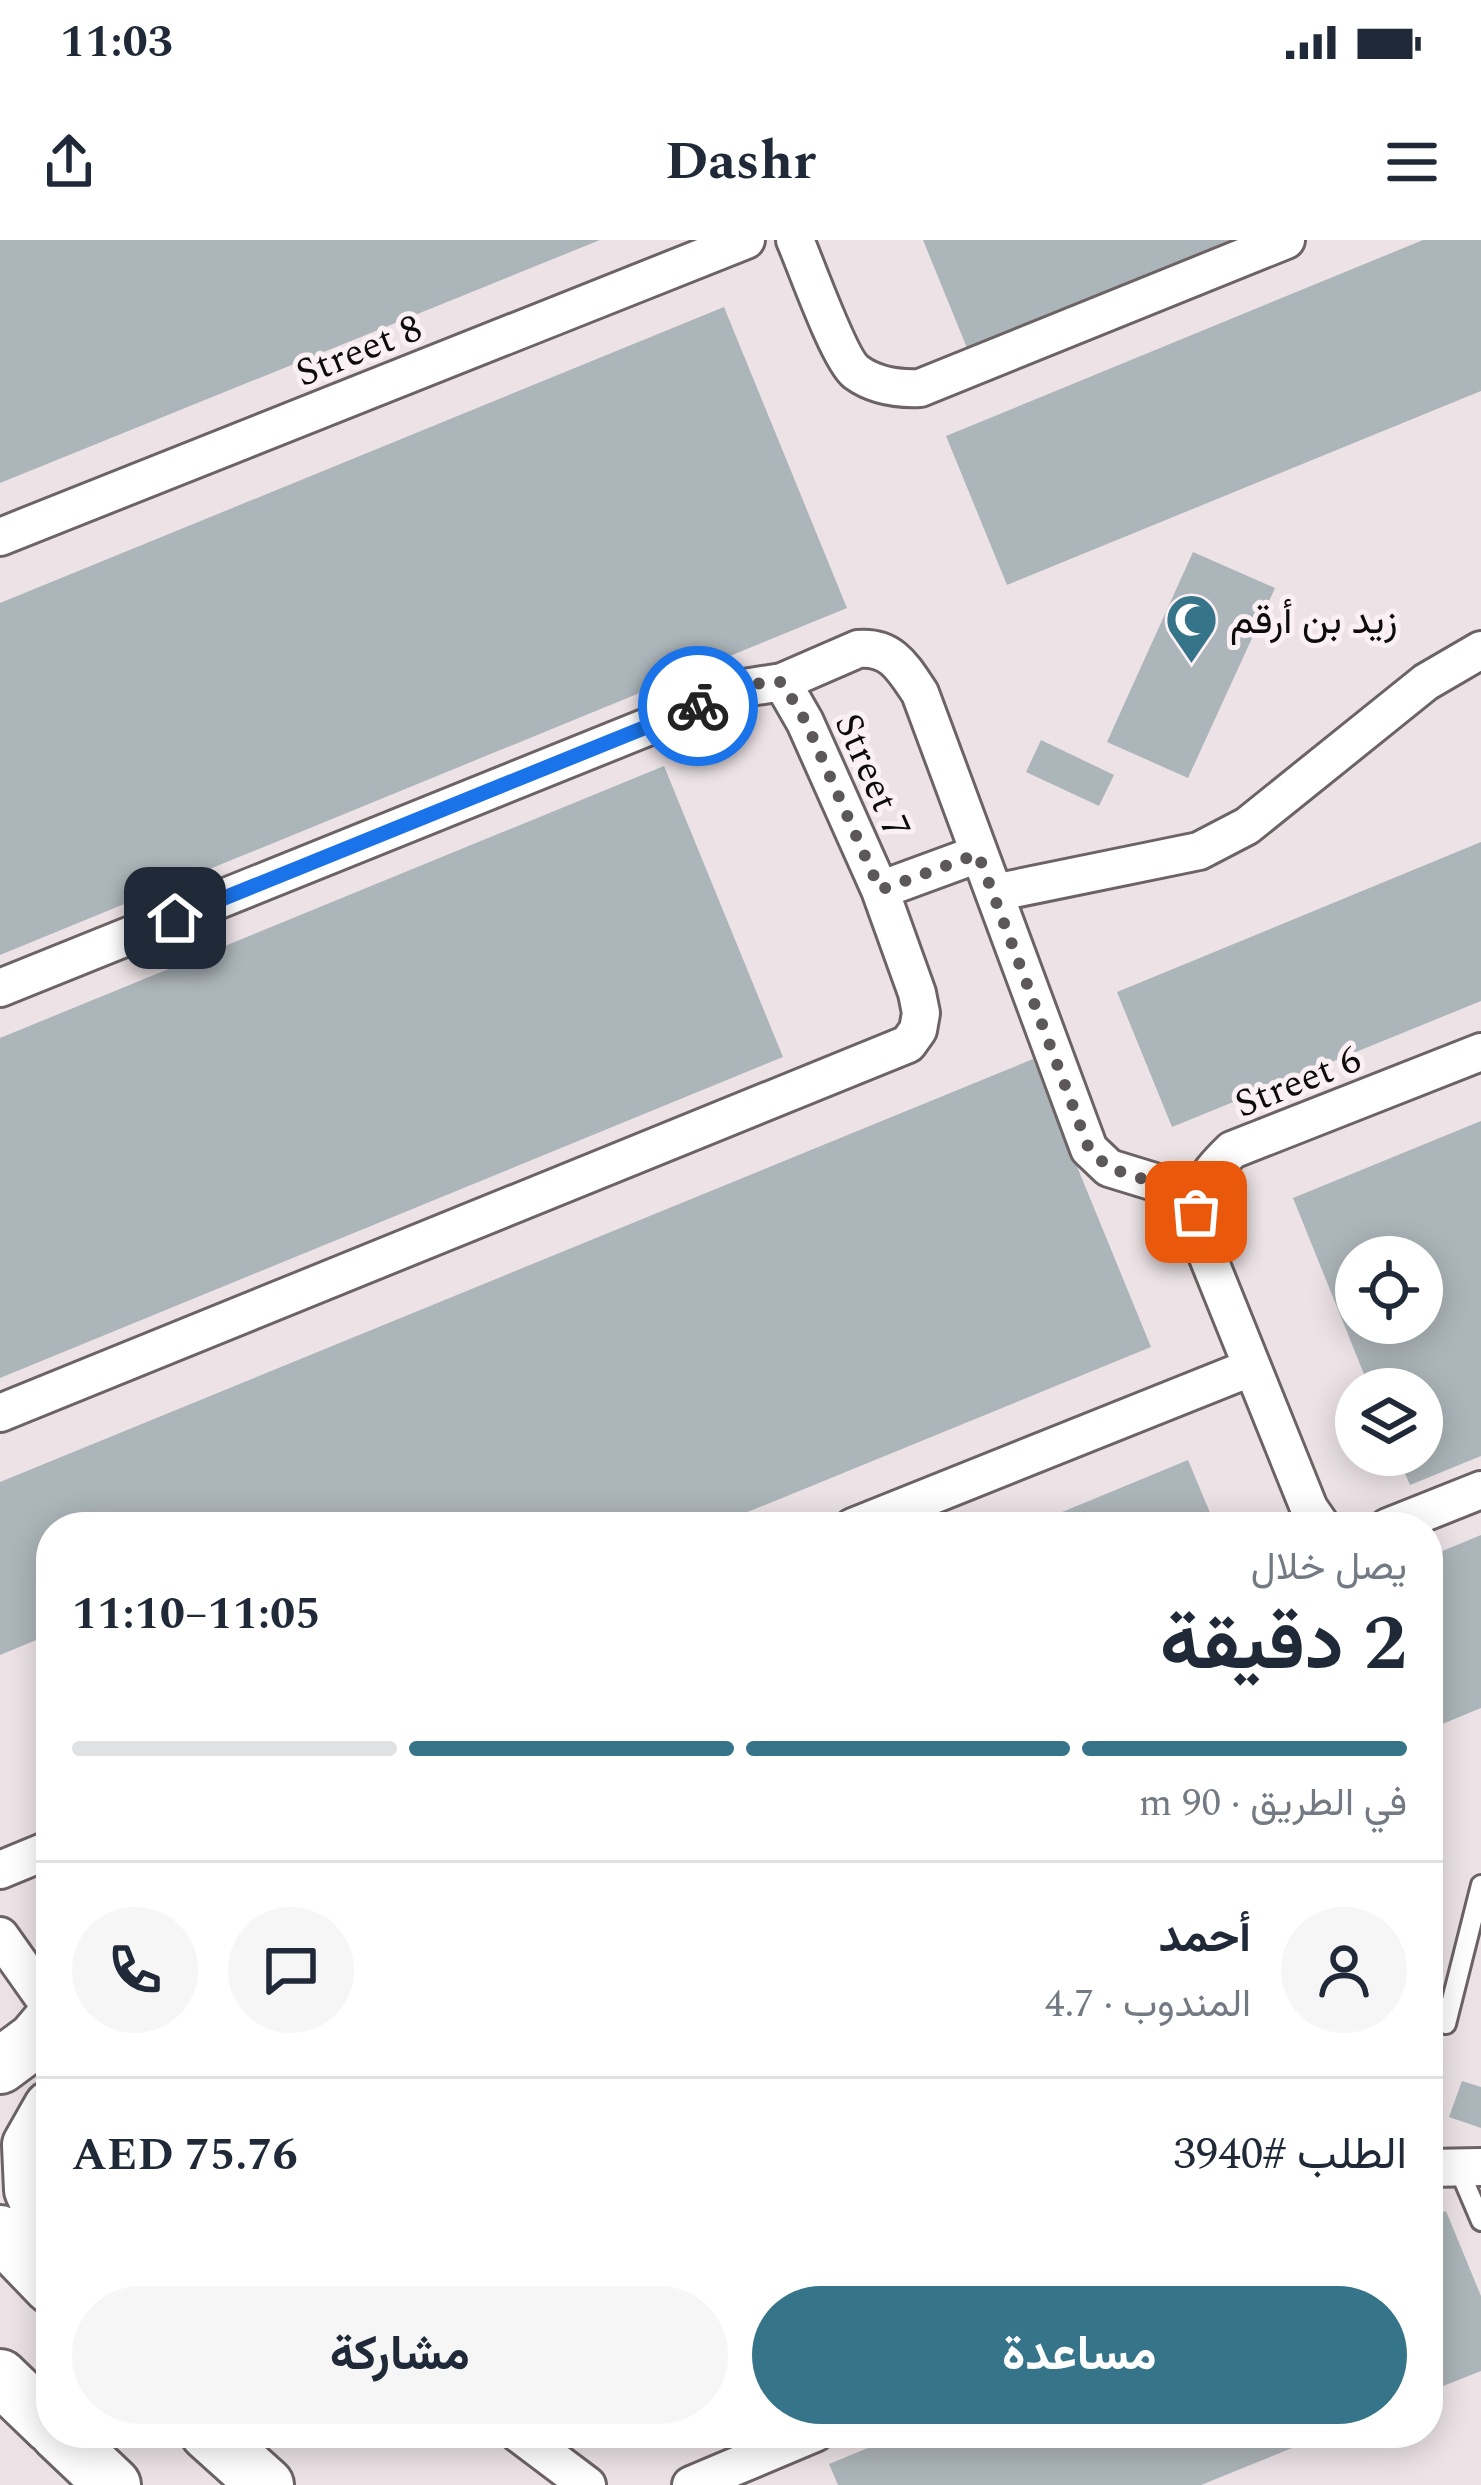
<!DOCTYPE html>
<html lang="ar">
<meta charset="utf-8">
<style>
body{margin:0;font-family:Spectral,Vazirmatn,serif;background:#f6f6f7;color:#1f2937;direction:rtl;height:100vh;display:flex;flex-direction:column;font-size:45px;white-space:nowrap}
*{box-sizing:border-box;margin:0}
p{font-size:39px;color:#747a83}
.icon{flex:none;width:66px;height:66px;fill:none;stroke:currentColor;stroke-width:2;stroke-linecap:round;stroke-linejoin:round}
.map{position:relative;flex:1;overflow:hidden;direction:ltr}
.side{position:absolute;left:36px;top:1272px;width:1407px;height:936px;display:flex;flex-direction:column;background:#fff;border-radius:48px;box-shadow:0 6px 30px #0003;direction:rtl}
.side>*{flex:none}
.fabs{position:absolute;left:1335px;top:996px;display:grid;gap:24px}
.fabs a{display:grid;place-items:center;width:108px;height:108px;border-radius:50%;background:#fff;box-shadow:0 6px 30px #0003;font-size:60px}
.pin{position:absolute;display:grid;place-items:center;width:102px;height:102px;color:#fff;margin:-51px;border-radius:24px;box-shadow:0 6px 18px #0006}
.courier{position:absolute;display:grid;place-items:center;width:120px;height:120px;margin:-60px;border:9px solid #1a73e8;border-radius:50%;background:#fff;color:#222;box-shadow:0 3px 15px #0007}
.headline em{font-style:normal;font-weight:700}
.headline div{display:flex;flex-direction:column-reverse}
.headline{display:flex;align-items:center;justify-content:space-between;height:204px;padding:0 36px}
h1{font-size:78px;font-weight:700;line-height:90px}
.bar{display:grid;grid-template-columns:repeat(4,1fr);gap:18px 12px;align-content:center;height:144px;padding:0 36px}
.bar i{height:15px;border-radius:9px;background:#e0e1e3}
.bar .on{background:#367589}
.bar p{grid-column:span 4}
.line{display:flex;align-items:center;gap:30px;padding:0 36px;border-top:3px solid #e0e1e3}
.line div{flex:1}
.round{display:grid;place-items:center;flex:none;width:126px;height:126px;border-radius:63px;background:#f6f6f7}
.cta{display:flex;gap:24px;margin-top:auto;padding:24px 36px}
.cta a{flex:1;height:138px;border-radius:72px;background:#367589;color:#fff;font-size:48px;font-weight:700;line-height:138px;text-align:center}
.cta a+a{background:#f6f6f7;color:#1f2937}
.status{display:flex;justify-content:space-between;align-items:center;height:84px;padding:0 60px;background:#fff;direction:ltr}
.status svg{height:33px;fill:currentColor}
header{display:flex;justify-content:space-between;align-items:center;height:156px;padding:0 36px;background:#fff;font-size:54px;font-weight:700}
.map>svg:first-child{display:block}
.building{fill:#acb5b9;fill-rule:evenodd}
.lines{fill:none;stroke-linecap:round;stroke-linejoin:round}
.service-casing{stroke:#6c6365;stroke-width:24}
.minor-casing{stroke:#6c6365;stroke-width:42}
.secondary-casing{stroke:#6c6365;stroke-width:60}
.service{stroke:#fff;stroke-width:18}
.minor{stroke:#fff;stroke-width:36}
.secondary{stroke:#fff;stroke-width:54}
.done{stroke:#5c5758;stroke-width:12;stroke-dasharray:0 21.6}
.route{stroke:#1a73e8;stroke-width:15}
.labels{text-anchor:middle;stroke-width:10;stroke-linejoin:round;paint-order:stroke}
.street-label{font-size:39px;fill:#0e0b0c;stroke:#fbf0f3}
.poi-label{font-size:39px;fill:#0e0b0c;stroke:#fbf0f3;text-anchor:start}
</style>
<div class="status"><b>11:03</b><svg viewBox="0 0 49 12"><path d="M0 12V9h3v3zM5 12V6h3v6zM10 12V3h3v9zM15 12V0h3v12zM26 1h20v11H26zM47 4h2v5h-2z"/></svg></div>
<header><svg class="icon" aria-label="menu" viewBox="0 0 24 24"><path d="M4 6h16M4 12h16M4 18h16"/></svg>Dashr<svg class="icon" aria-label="share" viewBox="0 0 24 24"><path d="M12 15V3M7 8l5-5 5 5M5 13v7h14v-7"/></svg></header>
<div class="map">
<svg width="1481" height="2245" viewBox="0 0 1481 2245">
<rect width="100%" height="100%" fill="#ede3e6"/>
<path class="building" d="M0 0H600L0 243Z
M923 0H1232L967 108Z
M1423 0H1481V151L1007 345 946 196Z
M724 67 847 368 0 715V363Z
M1193 312 1275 348 1188 538 1107 502Z
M1041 500 1114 535 1099 566 1026 532Z
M664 526 783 817 0 1138V798Z
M1481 602V761L1172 887 1117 752Z
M1033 819 1151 1107 711 1287H51V1394L0 1415V1242Z
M1481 881V1216L1410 1245 1397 1215H1422V1149H1370L1293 958ZM1356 1017H1422V1083H1356Z
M1188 1220 1216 1287H1026Z
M1481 1295V1468L1428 1490V1317Z
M1462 1841 1481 1847V1888L1449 1877Z
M1446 1971 1481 2056V2131L1428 2152V1978Z
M904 2193H1329L1201 2245H838L829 2224Z"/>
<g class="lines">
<defs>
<path id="service" d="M1446 1784 1481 1645
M1458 1927 1481 1981"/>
<path id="minor" d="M795 0C806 25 839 119 856 132 875 146 897 149 920 148L1286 0
M0 297 746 0
M880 650 978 614
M994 653 1199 611 1247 586 1426 442 1481 410
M0 748 744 448 782 442 858 409C892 406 903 428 920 453L1089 909 1109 928 1197 955
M0 1173 908 804 918 790 921 773 917 753 880 650 805 482 782 442
M853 1287 1250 1128
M1322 1287 1309 1268 1201 1000C1193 956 1200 941 1232 910L1481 812
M1388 1287 1481 1250
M0 1630 51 1609
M0 1696 51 1768
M1428 1928 1481 1927
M518 2193 587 2245
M691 2245 815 2193"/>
<path id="secondary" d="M0 1826 35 1800 51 1781
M51 1868 30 1905 32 1950 51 1991
M0 1993 51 2046
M0 2137 51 2186
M58 2193 113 2245
M208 2193 266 2245"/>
</defs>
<use href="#service" class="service-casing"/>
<use href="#minor" class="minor-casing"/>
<use href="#secondary" class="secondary-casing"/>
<use href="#service" class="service"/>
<use href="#minor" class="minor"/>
<use href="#secondary" class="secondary"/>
</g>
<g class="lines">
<path class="done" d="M698 466 763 442H782L806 482 880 650 978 614 1089 909 1109 928 1197 956 1196 972"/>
<path class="route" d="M175 678 698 466"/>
</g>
<defs>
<symbol id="mosque-pin" viewBox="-11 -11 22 30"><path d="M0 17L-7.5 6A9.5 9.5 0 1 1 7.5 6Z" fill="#367589" stroke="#fbf0f3"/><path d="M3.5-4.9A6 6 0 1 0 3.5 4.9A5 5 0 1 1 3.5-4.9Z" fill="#fff"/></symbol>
</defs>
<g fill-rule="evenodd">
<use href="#mosque-pin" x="1162" y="350" width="59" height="81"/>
</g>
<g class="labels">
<g class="street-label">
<text transform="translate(358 109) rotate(-22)" y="14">Street 8</text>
<text transform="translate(874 535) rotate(66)" y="14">Street 7</text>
<text transform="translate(1297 840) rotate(-22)" y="14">Street 6</text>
</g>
<g class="poi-label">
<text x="1230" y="393">زيد بن أرقم</text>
</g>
</g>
</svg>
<div class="fabs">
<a><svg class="icon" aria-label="locate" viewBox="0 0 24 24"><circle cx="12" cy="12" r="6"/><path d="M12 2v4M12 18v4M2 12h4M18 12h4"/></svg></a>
<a><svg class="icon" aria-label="layers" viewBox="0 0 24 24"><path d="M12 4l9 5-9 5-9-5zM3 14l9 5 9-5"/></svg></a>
</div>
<div class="pin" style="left:1196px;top:972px;background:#ea580c"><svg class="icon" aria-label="bag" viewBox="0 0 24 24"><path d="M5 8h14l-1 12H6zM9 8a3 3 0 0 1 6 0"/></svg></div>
<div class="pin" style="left:175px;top:678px;background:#1f2937"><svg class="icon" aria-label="home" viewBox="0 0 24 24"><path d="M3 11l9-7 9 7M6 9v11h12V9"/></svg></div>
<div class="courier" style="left:698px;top:466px"><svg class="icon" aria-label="bike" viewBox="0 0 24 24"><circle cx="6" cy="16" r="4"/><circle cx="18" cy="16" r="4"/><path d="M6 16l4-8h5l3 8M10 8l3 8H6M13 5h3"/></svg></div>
<section class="side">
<div class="headline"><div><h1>2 دقيقة</h1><p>يصل خلال</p></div><em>11:05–11:10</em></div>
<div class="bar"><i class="on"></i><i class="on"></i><i class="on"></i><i></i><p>في الطريق · 90 m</p></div>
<div class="line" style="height:216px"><a class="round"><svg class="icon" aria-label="person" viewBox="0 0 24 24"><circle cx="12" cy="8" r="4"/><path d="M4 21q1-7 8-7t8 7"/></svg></a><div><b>أحمد</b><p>المندوب · 4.7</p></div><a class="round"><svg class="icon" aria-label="chat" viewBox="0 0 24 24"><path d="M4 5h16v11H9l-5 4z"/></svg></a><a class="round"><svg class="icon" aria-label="phone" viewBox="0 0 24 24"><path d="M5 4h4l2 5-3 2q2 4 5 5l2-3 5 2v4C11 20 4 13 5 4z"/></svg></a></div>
<div class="line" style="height:156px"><div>الطلب #3940</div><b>AED 75.76</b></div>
<div class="cta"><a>مساعدة</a><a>مشاركة</a></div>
</section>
</div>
